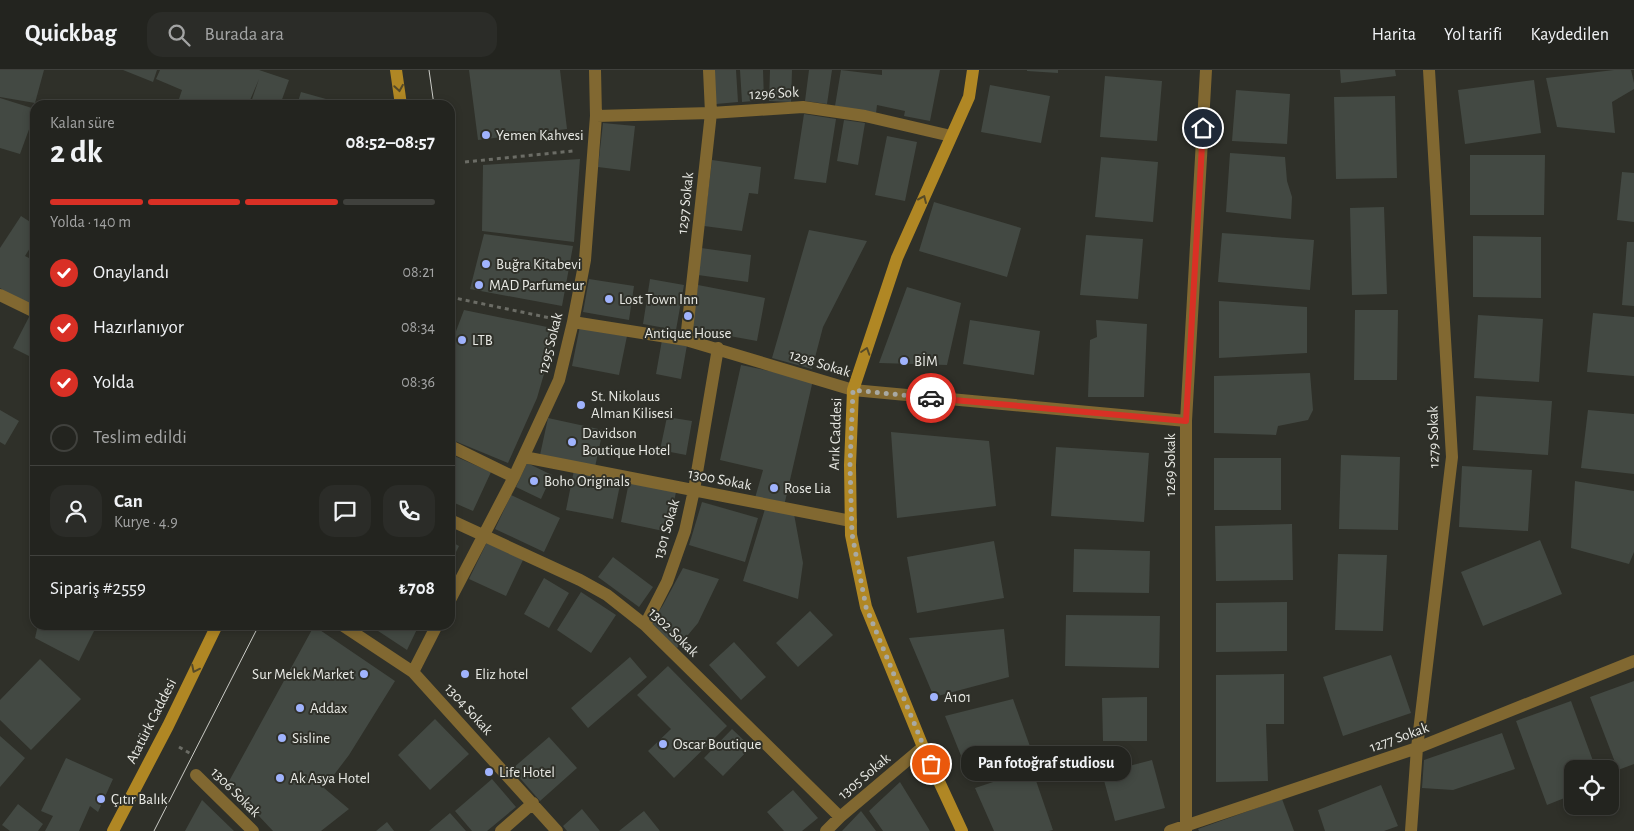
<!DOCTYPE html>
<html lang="tr">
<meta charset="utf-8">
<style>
body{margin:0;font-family:"Alegreya Sans",sans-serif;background:#2b2c28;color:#f1f3f6;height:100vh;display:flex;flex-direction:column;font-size:19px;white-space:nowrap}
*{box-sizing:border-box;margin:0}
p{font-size:16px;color:#a3a4a4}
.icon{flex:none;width:28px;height:28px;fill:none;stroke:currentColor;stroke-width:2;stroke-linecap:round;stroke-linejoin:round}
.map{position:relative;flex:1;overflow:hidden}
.sheet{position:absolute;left:30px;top:30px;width:425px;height:530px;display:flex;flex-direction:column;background:#23241f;border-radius:15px;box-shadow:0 2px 8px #0003,0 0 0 1px #40413d}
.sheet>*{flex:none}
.fabs{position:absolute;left:1564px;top:690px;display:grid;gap:10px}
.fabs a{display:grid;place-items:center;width:55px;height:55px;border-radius:10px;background:#23241f;box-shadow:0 2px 8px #0003,0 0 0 1px #40413d;font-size:25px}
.pin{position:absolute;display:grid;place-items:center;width:42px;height:42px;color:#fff;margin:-21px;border:2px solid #fff;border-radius:50%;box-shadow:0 1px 5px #0007}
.courier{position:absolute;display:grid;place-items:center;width:50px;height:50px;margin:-25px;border:4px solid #d93025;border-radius:50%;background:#fff;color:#222;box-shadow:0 1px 6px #0007}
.bubble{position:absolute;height:35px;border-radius:15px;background:#23241f;box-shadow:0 2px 8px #0003,0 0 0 1px #40413d;font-size:16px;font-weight:700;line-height:35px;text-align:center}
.summary em{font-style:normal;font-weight:700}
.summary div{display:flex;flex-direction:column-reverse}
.summary{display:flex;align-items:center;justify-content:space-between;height:85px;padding:0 20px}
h1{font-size:32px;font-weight:700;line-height:38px}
.bar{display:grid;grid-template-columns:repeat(4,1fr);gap:8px 5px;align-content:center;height:60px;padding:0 20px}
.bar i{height:6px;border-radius:4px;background:#40413d}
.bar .on{background:#d93025}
.bar p{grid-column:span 4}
.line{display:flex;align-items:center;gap:12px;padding:0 20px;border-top:1px solid #40413d}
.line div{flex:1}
.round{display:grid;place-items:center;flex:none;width:52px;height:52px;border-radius:15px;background:#2b2c28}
ol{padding:0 20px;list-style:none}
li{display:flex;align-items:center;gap:15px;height:55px}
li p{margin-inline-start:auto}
li .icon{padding:5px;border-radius:50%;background:#d93025;color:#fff;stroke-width:4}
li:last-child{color:#a3a4a4}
li i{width:28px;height:28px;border:2px solid #40413d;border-radius:50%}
header{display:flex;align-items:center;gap:30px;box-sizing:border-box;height:70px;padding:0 25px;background:#23241f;border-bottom:1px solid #40413d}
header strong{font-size:24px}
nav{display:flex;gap:28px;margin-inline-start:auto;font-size:18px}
.search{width:350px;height:45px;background:#2b2c28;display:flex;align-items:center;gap:12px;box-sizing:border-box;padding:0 18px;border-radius:15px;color:#a3a4a4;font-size:19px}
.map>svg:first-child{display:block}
.building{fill:#434943}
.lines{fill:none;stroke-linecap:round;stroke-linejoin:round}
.path{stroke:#6b6c65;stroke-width:3;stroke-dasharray:4 4;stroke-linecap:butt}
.street{stroke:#816831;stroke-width:12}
.secondary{stroke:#b08724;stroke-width:12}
.tram{stroke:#cbccc7;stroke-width:1}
.oneway{stroke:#564a28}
.done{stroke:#a8a9a3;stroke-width:5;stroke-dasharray:0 9}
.route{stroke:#d93025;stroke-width:6}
.poi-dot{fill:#a0b3fd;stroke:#2f3029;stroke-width:2}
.labels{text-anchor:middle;stroke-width:4;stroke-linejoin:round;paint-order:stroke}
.street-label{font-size:15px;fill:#e9eae5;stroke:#2f3029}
.poi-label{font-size:15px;fill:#e9eae5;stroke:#2f3029;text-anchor:start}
</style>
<header>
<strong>Quickbag</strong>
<div class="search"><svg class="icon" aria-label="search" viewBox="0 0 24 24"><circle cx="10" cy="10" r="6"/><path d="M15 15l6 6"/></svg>Burada ara</div>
<nav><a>Harita</a><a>Yol tarifi</a><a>Kaydedilen</a></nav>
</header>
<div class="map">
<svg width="1634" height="761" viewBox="0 0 1634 761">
<rect width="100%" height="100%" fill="#2f3029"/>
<path class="building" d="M0 0H44L35 33 0 27Z
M123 0H157L153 12Z
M160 0H259L289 10 280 35H250L259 9 248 35H194L179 29 182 20 156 9Z
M469 0H560L567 59 478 70Z
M714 0H736L738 32 716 34Z
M740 0H763L764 30 742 32Z
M770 0H792L791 32 769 31Z
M809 0H832L827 34 805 31Z
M841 0 882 5V0H940L930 51 904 46 905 41 877 35 876 43 835 36Z
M1027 0H1058V3L1027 1Z
M1340 0H1395L1396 6 1341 13Z
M1614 0H1631L1634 13V19L1612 32 1615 63 1557 57 1546 8Z
M1105 6 1162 11 1157 71 1100 67Z
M1534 10 1541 63 1465 74 1458 20Z
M990 15 1050 26 1041 73 981 62Z
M1236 20 1290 24 1287 74 1232 71Z
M301 22 326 29V35H297Z
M1395 26 1397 108 1336 109 1334 27Z
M0 28 35 39V43L20 84 0 78Z
M804 44 836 49 826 113 794 109Z
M844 50 865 53 858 95 837 91Z
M603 53 635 56 630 101 598 97Z
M887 66 917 72 905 131 875 125Z
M1230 83 1285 87 1287 111 1292 127 1291 149 1226 142Z
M1470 85H1545L1544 145H1470Z
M1101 87 1158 92 1153 152 1095 147Z
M580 89 574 172 482 161 483 95Z
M712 90 761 97 758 124 749 123 742 161 704 156Z
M1622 102 1634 103V152L1617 150Z
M934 132 1021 158 1007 207 919 181Z
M1384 137 1387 224 1352 225 1350 138Z
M21 146 35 155V170L25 186 35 191V229L30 237 0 218V178Z
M809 160 867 171 823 257 812 299 772 288Z
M1222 163 1314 170 1310 220 1218 212Z
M484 164 573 176 562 236 470 219Z
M1086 165 1143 169 1138 229 1080 225Z
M1473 166 1541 167V228L1473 227Z
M1627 172H1634V236L1622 235Z
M701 178 751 185 748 212 698 205Z
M589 209 634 216 629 250 583 242Z
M650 209 684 215 676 260 643 254Z
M698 215 765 228 757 271 691 259Z
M907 217 961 233 947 295 879 293Z
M1219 231 1307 237V283L1219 288Z
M464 240 557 259 537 328 508 393 450 369V277Z
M1355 240H1398L1397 310H1354Z
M1593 243 1634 247V306L1587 302Z
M1478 245 1543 249 1539 312 1474 308Z
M29 247 35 250V289L13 278Z
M970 250 1040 261 1034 305 963 294Z
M1096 250 1147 254 1144 327H1088L1090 270 1097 267Z
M580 256 627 266 619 305 572 296Z
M662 270 687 275 681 309 656 304Z
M741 295 813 310 784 436 755 428 763 400 720 390Z
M1310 303 1313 340 1308 350 1278 356 1276 365 1214 363V306Z
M1476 326 1552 331 1548 385 1473 380Z
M0 340 19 351 5 375 0 372Z
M1588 340 1634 344V404L1581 398Z
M667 347 692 351 686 385 660 380Z
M548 348 603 360 595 397 540 385Z
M891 362 989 371 996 436 897 448Z
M1056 377 1149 383 1144 452 1051 446Z
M450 384 491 402 473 441 450 431Z
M1341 385 1400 387 1398 460 1339 459Z
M1214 388H1281V440H1214Z
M527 393 552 405 541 429 516 417Z
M1462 396 1532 400 1528 461 1459 457Z
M574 400 621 410 613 449 566 440Z
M1575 411 1634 421V482L1629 494 1571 478Z
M629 412 676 422 668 462 621 452Z
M511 425 560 448 544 482 495 459Z
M702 432 758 448 745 492 689 475Z
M765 439 794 444 803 493 798 529 743 511Z
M1292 454 1293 510 1216 511 1215 456Z
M1540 470 1562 524 1483 556 1461 502Z
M450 471 459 476 450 494Z
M994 471 1004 528 917 543 907 487Z
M487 472 523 490 506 526 469 509Z
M1074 479 1150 481 1149 523 1073 522Z
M1338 484 1387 485 1383 561 1335 560Z
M613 487 653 517 639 537 598 507Z
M683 498 719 509 698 553 677 578 650 555 663 535Z
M544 508 569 523 549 558 524 544Z
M581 522 616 545 591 583 557 560Z
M1287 532V581L1216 582V533Z
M810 541 833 565 798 597 776 573Z
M1066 545 1160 546 1159 598 1065 596Z
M38 555H97L79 591 35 568Z
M369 555H419L407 580Z
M314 556 395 611 349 685 324 718 349 739 321 761H273L228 713Z
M1004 559 1009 607 934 627 909 568Z
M734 572 766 607 741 630 709 595Z
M1391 585 1411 643 1343 666 1323 607Z
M630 587 647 607 588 658 571 638Z
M40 589 81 629 31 680 0 650V630Z
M668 596 727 656 674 708 648 681 671 659 637 625Z
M1284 604V654H1266L1268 711 1216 712V605Z
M1634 611V694L1618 700 1590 627Z
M1147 627V671H1103L1102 628Z
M1013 629 1032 682 966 698 945 646Z
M1571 631 1596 699H1572V725L1547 735 1516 651Z
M435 649 469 684 430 720 398 685Z
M732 659 751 677 723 706 704 688Z
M1502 663 1515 699 1453 720 1422 718 1424 690Z
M0 666 25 688 0 717Z
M549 667 577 698 540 731 512 699Z
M66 688 113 709 98 742 90 736 79 761H45L53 746 41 741Z
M1152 690 1165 738 1115 751 1102 703Z
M1032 699 1053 760 1049 761H994L975 718Z
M492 709 516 737 487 761H472L455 741Z
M900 712 930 761H883L869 741Z
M1381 715 1398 756 1384 761H1325L1318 740Z
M793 720 818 748 802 761H784L767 742Z
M1282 729 1294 761H1199L1198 759Z
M202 730 234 761H185Z
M18 734 43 754 38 761H10L2 755Z
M582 739 600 761H567L563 756Z
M644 741 660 761H619Z
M861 741 876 761H842Z
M450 743 466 761H429Z
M387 752 394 761H376Z"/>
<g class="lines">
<path class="path" d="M465 92 573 81
M450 227 555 249
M179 677 193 685"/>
<path class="street" d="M596 46 711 43 803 37 865 46 951 66
M0 225 35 242
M573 252 686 270 853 320 1186 351
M686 270 711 43 709 0
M450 376 514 407
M524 387 851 451
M450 450 580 510 607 525 645 555 840 747
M450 530 514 407 559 310 573 252 585 190 596 46 595 0
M342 555 413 602 557 761
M645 555 667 512 685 461 694 420 718 278
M413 602 437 555
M196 705 253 761
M501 761 533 733
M826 761 840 747 923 677
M1170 761 1417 678 1634 591
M1186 761V351L1206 0
M1411 761 1417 678 1452 387 1429 0"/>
<path class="secondary" d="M396 0 401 35
M113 761 168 656 217 555
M962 761 923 677 866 537 851 465 850 395 853 320 897 188 969 27 973 0"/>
<path class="tram" d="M429 0 434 35
M154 761 259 555"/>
</g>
<defs><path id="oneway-chevron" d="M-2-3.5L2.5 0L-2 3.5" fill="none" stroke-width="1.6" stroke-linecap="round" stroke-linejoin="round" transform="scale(1.25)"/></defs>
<g class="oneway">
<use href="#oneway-chevron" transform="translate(399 18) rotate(81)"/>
<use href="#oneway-chevron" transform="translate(923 129) rotate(-66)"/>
<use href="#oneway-chevron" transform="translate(866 281) rotate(-72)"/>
<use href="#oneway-chevron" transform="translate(195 599) rotate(116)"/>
</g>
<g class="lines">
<path class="done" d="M931 328 853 320 850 395 852 464 866 537 931 694"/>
<path class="route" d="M931 328 1186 351 1203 58"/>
</g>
<g class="poi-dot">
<circle cx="486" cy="65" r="5"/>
<circle cx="486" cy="194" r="5"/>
<circle cx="479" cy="215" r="5"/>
<circle cx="609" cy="229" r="5"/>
<circle cx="688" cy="246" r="5"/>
<circle cx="462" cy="270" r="5"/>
<circle cx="904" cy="291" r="5"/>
<circle cx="581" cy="335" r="5"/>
<circle cx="572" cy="372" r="5"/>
<circle cx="534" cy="411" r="5"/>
<circle cx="774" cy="418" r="5"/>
<circle cx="364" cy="604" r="5"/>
<circle cx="465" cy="604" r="5"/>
<circle cx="934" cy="627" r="5"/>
<circle cx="300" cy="638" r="5"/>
<circle cx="282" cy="668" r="5"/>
<circle cx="663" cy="674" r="5"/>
<circle cx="489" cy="702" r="5"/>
<circle cx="280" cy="708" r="5"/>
<circle cx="101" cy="729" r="5"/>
</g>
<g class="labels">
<g class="street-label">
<text transform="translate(774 23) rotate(-3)" y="5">1296 Sok</text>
<text transform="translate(685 133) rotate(-84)" y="5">1297 Sokak</text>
<text transform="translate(550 273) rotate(-76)" y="5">1295 Sokak</text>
<text transform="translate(820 293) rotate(17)" y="5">1298 Sokak</text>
<text transform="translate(835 364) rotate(-88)" y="5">Arık Caddesi</text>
<text transform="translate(1433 367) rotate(-91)" y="5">1279 Sokak</text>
<text transform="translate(1170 395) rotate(-90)" y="5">1269 Sokak</text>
<text transform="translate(720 409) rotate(11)" y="5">1300 Sokak</text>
<text transform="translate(666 459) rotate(-74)" y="5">1301 Sokak</text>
<text transform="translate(674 562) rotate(44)" y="5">1302 Sokak</text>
<text transform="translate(469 639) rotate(48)" y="5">1304 Sokak</text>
<text transform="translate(151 651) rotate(-63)" y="5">Atatürk Caddesi</text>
<text transform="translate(1399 667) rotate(-20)" y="5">1277 Sokak</text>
<text transform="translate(864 706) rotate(-40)" y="5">1305 Sokak</text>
<text transform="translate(236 722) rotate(45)" y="5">1306 Sokak</text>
</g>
<g class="poi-label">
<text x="496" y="70">Yemen Kahvesi</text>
<text x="496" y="199">Buğra Kitabevi</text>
<text x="489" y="220">MAD Parfumeur</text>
<text x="619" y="234">Lost Town Inn</text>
<text x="688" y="268" text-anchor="middle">Antique House</text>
<text x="472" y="275">LTB</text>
<text x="914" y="296">BİM</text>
<text x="591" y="331">St. Nikolaus<tspan x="591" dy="17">Alman Kilisesi</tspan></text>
<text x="582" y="368">Davidson<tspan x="582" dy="17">Boutique Hotel</tspan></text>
<text x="544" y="416">Boho Originals</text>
<text x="784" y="423">Rose Lia</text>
<text x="354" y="609" text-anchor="end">Sur Melek Market</text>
<text x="475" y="609">Eliz hotel</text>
<text x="944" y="632">А101</text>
<text x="310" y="643">Addax</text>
<text x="292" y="673">Sisline</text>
<text x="673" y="679">Oscar Boutique</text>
<text x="499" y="707">Life Hotel</text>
<text x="290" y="713">Ak Asya Hotel</text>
<text x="111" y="734">Çıtır Balık</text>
</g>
</g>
</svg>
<div class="fabs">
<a><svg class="icon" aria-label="locate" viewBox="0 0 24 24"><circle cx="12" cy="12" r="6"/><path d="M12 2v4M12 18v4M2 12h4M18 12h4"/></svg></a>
</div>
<div class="pin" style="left:931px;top:694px;background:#ea580c"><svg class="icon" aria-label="bag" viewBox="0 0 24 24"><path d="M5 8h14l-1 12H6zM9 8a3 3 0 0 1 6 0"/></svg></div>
<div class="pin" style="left:1203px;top:58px;background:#1f2937"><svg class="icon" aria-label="home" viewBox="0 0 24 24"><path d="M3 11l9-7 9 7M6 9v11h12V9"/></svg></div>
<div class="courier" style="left:931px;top:328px"><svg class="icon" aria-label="car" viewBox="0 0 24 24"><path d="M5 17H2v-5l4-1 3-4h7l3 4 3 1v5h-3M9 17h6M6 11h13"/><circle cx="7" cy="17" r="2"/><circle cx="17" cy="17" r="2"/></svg></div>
<div class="bubble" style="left:961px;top:676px;width:170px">Pan fotoğraf studiosu</div>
<section class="sheet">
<div class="summary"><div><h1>2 dk</h1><p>Kalan süre</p></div><em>08:52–08:57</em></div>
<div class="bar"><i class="on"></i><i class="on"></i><i class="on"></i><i></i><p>Yolda · 140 m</p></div>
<ol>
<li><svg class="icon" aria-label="check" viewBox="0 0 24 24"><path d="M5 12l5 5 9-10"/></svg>Onaylandı<p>08:21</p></li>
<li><svg class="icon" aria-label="check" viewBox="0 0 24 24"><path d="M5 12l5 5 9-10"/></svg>Hazırlanıyor<p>08:34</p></li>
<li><svg class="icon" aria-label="check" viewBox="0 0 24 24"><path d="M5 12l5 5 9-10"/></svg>Yolda<p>08:36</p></li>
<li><i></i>Teslim edildi</li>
</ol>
<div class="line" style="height:90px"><a class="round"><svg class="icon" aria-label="person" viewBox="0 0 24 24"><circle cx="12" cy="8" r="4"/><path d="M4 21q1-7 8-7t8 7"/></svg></a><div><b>Can</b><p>Kurye · 4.9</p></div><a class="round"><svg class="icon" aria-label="chat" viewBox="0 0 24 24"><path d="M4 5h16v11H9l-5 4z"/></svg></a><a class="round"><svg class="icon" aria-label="phone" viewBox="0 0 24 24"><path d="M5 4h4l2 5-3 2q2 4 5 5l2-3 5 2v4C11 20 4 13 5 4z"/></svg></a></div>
<div class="line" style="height:65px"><div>Sipariş #2559</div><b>₺708</b></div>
</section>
</div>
